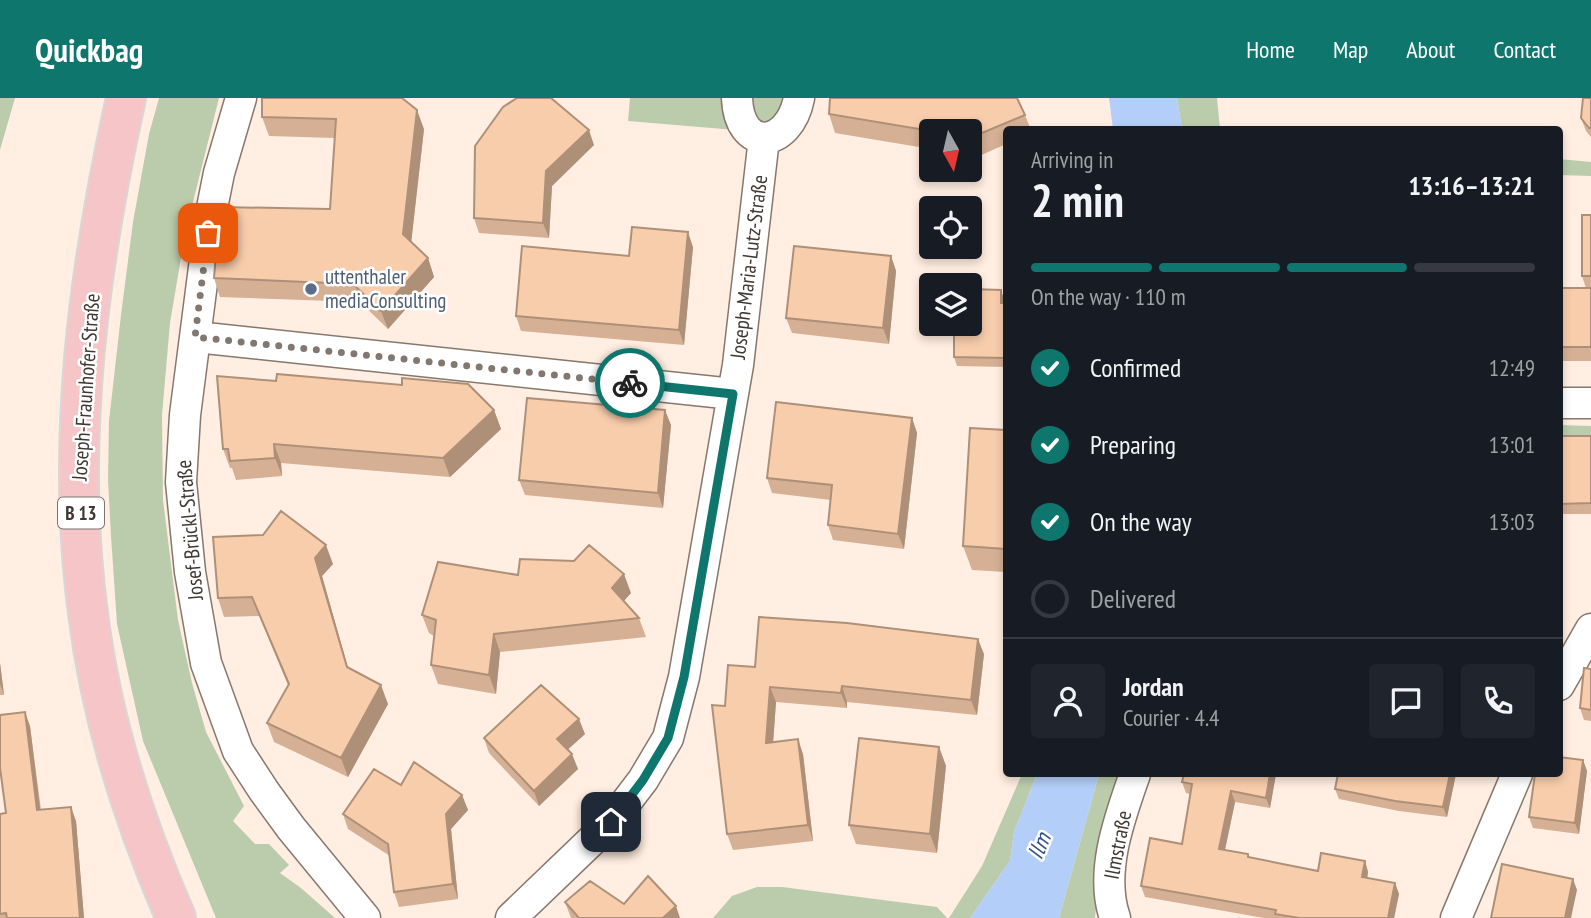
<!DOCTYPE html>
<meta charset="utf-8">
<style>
body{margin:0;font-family:"PT Sans Narrow",sans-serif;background:#20242c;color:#f1f3f6;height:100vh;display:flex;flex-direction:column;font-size:26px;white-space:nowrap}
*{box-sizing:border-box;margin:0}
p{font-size:23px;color:#9ea1a6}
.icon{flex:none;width:38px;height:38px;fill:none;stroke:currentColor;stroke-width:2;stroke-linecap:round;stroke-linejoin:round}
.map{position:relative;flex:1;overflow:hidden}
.sheet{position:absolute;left:1003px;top:28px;width:560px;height:651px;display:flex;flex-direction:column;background:#171b24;border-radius:7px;box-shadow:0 4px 10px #0003}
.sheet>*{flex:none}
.needle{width:46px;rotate:172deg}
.fabs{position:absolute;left:919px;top:21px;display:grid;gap:14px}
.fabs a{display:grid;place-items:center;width:63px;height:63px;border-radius:7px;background:#171b24;box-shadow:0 4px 10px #0003;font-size:35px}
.pin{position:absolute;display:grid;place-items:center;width:60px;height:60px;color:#fff;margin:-30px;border-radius:14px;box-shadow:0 4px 10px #0006}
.courier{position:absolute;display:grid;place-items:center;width:70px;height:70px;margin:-35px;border:5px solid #0f766e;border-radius:50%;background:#fff;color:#222;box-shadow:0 2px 9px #0007}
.headline em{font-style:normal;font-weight:800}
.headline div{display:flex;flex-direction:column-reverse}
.headline{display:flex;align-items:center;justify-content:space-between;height:119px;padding:0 28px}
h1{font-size:46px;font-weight:800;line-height:52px}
.bar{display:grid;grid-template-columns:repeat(4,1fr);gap:10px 7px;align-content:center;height:84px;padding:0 28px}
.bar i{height:9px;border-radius:5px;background:#363941}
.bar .on{background:#0f766e}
.bar p{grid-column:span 4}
.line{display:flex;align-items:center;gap:18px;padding:0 28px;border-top:2px solid #363941}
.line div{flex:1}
.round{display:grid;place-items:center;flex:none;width:74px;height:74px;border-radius:7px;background:#20242c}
ol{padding:0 28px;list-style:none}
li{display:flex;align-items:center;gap:21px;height:77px}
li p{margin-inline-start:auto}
li .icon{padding:7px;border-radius:50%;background:#0f766e;color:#fff;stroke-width:4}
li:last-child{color:#9ea1a6}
li i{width:38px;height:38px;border:4px solid #363941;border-radius:50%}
header{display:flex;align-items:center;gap:42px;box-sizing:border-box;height:98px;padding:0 35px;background:#0f766e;color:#fff}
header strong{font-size:33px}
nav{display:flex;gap:38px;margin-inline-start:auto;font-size:24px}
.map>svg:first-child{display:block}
.green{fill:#bbccac}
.water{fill:#b3cef8}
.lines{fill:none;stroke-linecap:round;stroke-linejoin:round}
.minor-casing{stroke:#87776c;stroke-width:33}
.primary-casing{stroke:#d9d7d6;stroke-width:42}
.minor{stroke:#fff;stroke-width:30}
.primary{stroke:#f6c5c7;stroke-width:38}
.wall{fill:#d5b094}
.shaded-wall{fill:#ae9078}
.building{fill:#f8cdac;stroke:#ae9078;stroke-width:2}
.done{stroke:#827870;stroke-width:7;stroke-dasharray:0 12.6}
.route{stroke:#0f766e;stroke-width:9}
.service-dot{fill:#5c6f8a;stroke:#fff;stroke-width:2.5}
.labels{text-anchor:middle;stroke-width:5;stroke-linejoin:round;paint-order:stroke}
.shield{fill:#fff;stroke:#797470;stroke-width:2}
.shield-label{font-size:19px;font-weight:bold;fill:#3f3833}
.street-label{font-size:21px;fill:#3f3833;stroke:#fff}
.service-label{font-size:21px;fill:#4e5e75;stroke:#fff;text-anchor:start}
.water-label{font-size:23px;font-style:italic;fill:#305186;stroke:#fff}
</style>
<header>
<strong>Quickbag</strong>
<nav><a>Home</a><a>Map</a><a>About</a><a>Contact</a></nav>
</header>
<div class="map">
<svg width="1591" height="820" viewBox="0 0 1591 820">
<rect width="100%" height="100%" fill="#ffeee1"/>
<path class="green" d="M0 0H15L0 52Z
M159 0H219L185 136 170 225 162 317 163 402 178 522 192 585 206 634 244 708 233 723 255 746H269L289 767 280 775 301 790 335 820H216L143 643 117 526 111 438 108 381 109 323 121 217 133 124 149 36Z
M630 0H799L793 21 747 33 628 23Z
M1177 0H1217L1220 31H1182Z
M1559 61 1591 64V78L1559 77Z
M1559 327 1591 328V349H1559Z
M1022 676H1037L1014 734 1010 763 970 820H949L982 768Z
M1099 676H1123L1103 741 1095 820H1059Z
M757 789H782L937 809 947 820H713L732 798Z"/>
<path class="water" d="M1109 0H1177L1182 31H1113Z
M1037 676H1099L1059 820H970L1010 763 1014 734Z"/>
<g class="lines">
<defs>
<path id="minor" d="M241 0 219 75 211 115 185 317 181 384 190 474 206 565 238 653 264 693 291 730 365 820
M737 0C739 55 789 51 799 0
M196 239 733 296
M1559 305H1591
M1559 587 1591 531
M511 820 611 724 643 682 668 640 684 579 738 267 764 40
M1115 820C1099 774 1120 719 1135 676
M1456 820 1517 676"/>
<path id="primary" d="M126 0C89 168 65 343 88 515 101 620 134 724 176 820"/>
</defs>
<use href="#minor" class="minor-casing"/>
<use href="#primary" class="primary-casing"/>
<use href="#minor" class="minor"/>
<use href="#primary" class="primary"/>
</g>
<path class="wall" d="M262 0 424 31 411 144 428 160 434 179 388 231 360 204 220 199 214 180 330 111 335 40 269 38 262 19Z
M1591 0V39L1586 33 1581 20Z
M829 16 1025 17 1031 32H1006V46L977 59 970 57V33H931V51L835 35Z
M594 47 552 88 549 140 479 135 474 120Z
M1591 117V263H1559V190H1586L1582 178Z
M693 149 684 247 521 233 516 218 629 158Z
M891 158 896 173 889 246 792 235 786 220Z
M1004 201V205H1006V269L957 268 954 259Z
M494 312 501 331 450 379 281 365 282 378 236 382 232 370H230L223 351Z
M912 320 917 335 904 451 833 442 828 427 831 402 772 395 767 380Z
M671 327 663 410 525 397 519 382Z
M1006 332V474L972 472 963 448Z
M1559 338H1591V416H1559Z
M333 466 322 478 348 570 388 606 348 679 274 644 267 625 288 587 259 518 224 519 218 500Z
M631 495 624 503 639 520 646 539 500 554 496 596 438 586 431 567 434 538 429 535 422 517Z
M984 556 977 617 847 604V610L776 604 773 644 803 656 813 743 733 752 727 736 725 608 755 569Z
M0 565 4 597H0Z
M1591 571V623L1584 622 1580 610Z
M30 628 41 712 76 723 84 820H0V716L6 715Z
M585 636 568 651 578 671 539 708 489 655 484 640Z
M939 649 946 668 937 755 856 746 849 727Z
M1583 662 1587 673 1579 736 1533 730 1529 719Z
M1184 676H1276L1270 710 1235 704 1225 752 1249 760 1318 773 1365 763 1368 774 1367 780 1395 785 1399 796 1394 820H1264L1145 799 1141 788 1182 746 1190 696 1186 695 1182 684Z
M1456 676 1447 719 1399 713 1339 701 1335 691Z
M401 687 462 697 468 712 451 731 458 801 399 809 394 794 390 758 348 731 343 716Z
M565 804 624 806 680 820H571Z"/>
<path class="shaded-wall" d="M417 12 424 31 410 155 403 136Z
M589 32 594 47 552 88 549 140 543 125 546 73Z
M688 134 693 149 684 247 679 232Z
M891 158 896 173 889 246 883 230Z
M428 160 434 179 388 231 381 213Z
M1001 192 1004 201V214L1001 205Z
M494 312 501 331 450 379 443 360Z
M665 312 671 327 663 410 658 395Z
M912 320 917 335 904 451 898 436Z
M274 346 281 365 282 378 275 360Z
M326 447 333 466 322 478 353 588 347 569 315 460Z
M624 476 631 495 619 508 612 490Z
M494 536 500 554 496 596 489 577Z
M978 541 984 556 977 617 971 602Z
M0 565 4 597 0 586Z
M381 587 388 606 348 679 341 660Z
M842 588 847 604V610L841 595Z
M770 589 776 604 772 660 766 645Z
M25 614 30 628 42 726 37 712Z
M579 621 585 636 563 656 557 641Z
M798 641 803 656 813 743 808 727Z
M939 649 946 668 937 755 930 736Z
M572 656 578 671 539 708 534 693Z
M1583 662 1587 673 1579 736 1575 725Z
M1270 676H1276L1270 710 1266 700Z
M1450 676H1456L1447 719 1443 709Z
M1231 693 1235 704 1223 761 1219 751Z
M462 697 468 712 451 731 458 801 453 786 446 716Z
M71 709 76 723 84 820H80Z
M1365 763 1368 774 1366 790 1362 779Z
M1573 781 1577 792 1571 820H1565Z
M1395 785 1399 796 1394 820H1388Z
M676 808 680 820H663Z"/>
<path class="building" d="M262 0H402L417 12 403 136 428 160 381 213 353 186 214 180 220 109 330 111 336 21 262 19Z
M517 0H551L589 32 546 73 543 125 474 120 475 48 503 9Z
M830 0H1017L1025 17 970 40V33H931L829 16Z
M1583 0H1591V30H1589L1581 20Z
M1582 117H1591V178H1582Z
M632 129 688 134 679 232 516 218 522 148 629 158Z
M794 148 891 158 883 230 786 220Z
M1559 190H1591V249H1559Z
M970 191 1001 192V205H1006V260L954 259V226H970Z
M277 276 402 287V280L468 286 494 312 443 360 274 346 275 360 230 363 228 351H223L217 278 276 283Z
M527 300 665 312 658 395 519 382Z
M776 304 912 320 898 436 828 427 832 387 767 380Z
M970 330 1006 332V451L963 448Z
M1559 338H1591V405L1559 406Z
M281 413 326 447 315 460 347 569 381 587 341 660 267 625 289 586 252 499 218 500 213 439 263 437Z
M589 447 624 476 612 490 639 520 494 536 489 577 431 567 436 522 422 517 438 464 518 477 520 461 574 463Z
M759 519 847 525 978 541 971 602 842 588 841 595 770 589 766 645 798 641 808 727 727 736 712 607 725 608 728 567 755 569Z
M1584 570 1591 571V612L1580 610Z
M541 587 579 621 557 641 572 656 534 693 484 640Z
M25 614 37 712 71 709 80 820H7L6 815 0 816V716L6 715 0 670V617Z
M859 640 939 649 930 736 849 727Z
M1559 659 1583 662 1575 725 1529 719 1535 676H1559Z
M414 664 462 697 446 716 453 786 394 794 388 746 343 716 374 671 401 687Z
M1184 676H1270L1266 700 1231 693 1219 751 1248 756V759L1318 773 1321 755 1365 763 1362 779 1395 785 1388 820H1299L1275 816 1276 812 1141 788 1150 740 1182 746 1192 686 1182 684Z
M1338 676H1450L1443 709 1395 703 1335 691Z
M1502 766 1573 781 1565 820H1491Z
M648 778 676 808 663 820H579L565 804 590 783 624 806Z"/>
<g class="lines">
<path class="done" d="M208 135 195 239 630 285"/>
<path class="route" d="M611 724 643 682 668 640 684 579 733 296 630 285"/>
</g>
<circle class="service-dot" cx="311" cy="191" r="7"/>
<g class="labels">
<rect class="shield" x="58" y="399.5" width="46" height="31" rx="5"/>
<g class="shield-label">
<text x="81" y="422">B 13</text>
</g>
<g class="street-label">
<text transform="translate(749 169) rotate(-83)" y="7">Joseph-Maria-Lutz-Straße</text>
<text transform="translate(86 289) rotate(-86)" y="7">Joseph-Fraunhofer-Straße</text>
<text transform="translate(190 432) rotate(-95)" y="7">Josef-Brückl-Straße</text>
<text transform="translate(1118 747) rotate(-79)" y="7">Ilmstraße</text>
</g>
<g class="service-label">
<text x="325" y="186">uttenthaler<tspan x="325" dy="24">mediaConsulting</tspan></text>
</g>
<g class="water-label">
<text transform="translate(1039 748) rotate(-67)" y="8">Ilm</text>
</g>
</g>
</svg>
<div class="fabs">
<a><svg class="needle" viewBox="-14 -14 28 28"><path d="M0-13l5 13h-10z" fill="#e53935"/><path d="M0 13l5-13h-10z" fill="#9ea1a6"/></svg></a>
<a><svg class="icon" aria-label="locate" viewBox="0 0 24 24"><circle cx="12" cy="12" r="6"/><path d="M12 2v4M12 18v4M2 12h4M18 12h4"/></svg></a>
<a><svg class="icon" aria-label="layers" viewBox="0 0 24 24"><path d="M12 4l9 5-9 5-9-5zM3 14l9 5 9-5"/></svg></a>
</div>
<div class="pin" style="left:208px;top:135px;background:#ea580c"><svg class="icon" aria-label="bag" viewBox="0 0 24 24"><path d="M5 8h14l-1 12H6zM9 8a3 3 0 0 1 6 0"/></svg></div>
<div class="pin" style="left:611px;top:724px;background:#1f2937"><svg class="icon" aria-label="home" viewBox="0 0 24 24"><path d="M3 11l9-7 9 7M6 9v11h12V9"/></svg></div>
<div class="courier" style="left:630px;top:285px"><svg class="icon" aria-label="bike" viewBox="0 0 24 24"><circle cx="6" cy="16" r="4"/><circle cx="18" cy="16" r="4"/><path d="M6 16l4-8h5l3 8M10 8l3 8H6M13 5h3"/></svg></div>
<section class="sheet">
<div class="headline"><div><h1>2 min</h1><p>Arriving in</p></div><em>13:16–13:21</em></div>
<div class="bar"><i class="on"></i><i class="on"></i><i class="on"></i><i></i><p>On the way · 110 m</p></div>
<ol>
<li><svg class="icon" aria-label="check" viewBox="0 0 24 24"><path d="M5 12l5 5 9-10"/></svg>Confirmed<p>12:49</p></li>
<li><svg class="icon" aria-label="check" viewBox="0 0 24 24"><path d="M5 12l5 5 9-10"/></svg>Preparing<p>13:01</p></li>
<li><svg class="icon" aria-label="check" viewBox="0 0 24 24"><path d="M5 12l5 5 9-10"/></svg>On the way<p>13:03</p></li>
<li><i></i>Delivered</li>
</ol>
<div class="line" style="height:126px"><a class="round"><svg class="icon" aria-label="person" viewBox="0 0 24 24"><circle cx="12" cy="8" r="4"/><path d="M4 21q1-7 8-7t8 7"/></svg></a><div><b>Jordan</b><p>Courier · 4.4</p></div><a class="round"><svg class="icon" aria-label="chat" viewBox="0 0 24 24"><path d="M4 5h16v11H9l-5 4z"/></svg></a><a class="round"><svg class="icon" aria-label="phone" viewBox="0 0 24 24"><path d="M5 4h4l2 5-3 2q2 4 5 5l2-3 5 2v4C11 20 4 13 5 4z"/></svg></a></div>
</section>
</div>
